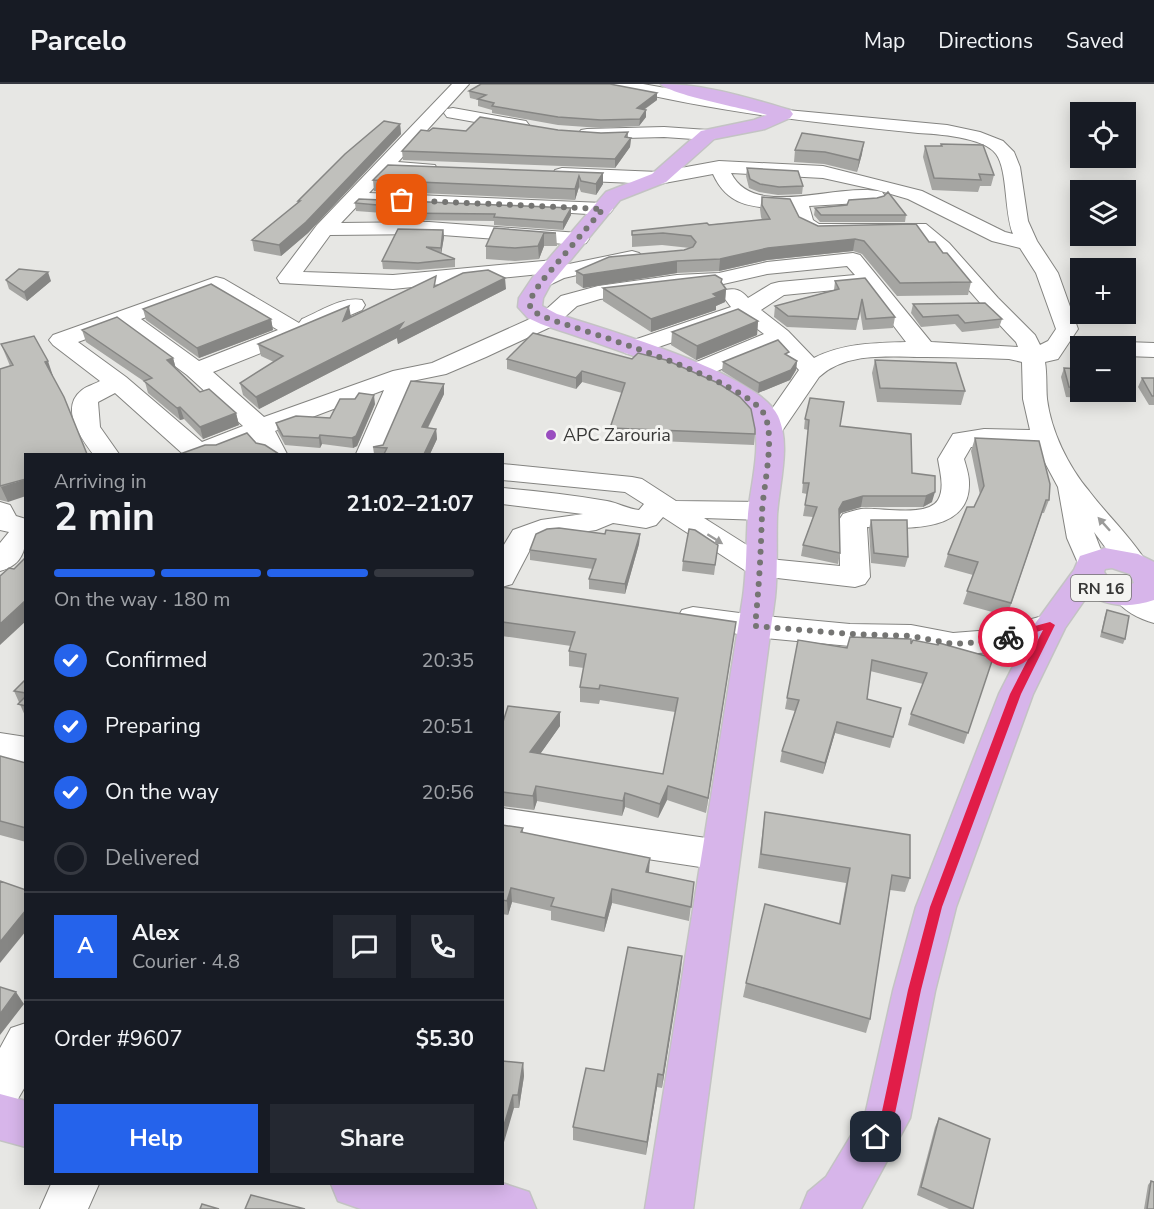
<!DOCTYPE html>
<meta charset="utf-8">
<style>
body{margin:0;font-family:"Nunito Sans",sans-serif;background:#242831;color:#f1f3f6;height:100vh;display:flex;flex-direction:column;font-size:22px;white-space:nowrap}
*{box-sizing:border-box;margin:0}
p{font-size:20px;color:#9ea1a6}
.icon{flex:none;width:33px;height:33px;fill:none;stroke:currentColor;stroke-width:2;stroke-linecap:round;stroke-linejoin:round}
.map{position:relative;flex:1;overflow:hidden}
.sheet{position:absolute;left:24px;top:369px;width:480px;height:732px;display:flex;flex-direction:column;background:#171b24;border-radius:0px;box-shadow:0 3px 15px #0003}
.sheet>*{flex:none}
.fabs{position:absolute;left:1070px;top:18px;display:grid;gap:12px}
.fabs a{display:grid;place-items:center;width:66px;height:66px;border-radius:0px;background:#171b24;box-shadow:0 3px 15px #0003;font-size:30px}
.pin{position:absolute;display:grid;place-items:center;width:51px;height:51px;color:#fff;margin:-26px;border-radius:12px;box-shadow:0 3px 9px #0006}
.courier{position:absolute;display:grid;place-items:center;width:60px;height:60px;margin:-30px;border:4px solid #e11d48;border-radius:50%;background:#fff;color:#222;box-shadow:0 2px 8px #0007}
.headline em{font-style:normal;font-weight:700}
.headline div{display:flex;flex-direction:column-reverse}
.headline{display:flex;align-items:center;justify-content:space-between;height:102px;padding:0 30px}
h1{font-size:39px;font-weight:700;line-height:45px}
.bar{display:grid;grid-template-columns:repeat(4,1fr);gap:9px 6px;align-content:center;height:72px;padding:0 30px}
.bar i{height:8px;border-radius:4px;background:#363941}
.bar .on{background:#2563eb}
.bar p{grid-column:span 4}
.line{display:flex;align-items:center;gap:15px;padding:0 30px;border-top:2px solid #363941}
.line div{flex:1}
.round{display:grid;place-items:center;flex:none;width:63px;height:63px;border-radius:0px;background:#242831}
ol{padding:0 30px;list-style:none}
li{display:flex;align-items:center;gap:18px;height:66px}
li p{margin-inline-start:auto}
li .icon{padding:6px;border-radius:50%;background:#2563eb;color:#fff;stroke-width:4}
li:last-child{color:#9ea1a6}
li i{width:33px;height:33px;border:3px solid #363941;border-radius:50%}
.primary-button{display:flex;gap:12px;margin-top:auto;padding:12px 30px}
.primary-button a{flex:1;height:69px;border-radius:0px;background:#2563eb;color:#fff;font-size:24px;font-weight:700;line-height:69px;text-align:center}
.primary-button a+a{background:#242831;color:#f1f3f6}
header{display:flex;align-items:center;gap:36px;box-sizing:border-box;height:84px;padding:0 30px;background:#171b24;border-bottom:2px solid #363941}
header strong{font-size:28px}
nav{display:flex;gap:33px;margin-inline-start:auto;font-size:21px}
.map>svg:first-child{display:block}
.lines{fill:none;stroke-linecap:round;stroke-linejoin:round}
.minor-casing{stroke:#848481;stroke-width:2}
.major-casing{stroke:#c3c3c3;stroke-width:3}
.minor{fill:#fff;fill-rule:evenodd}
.major{fill:#d7b5ea;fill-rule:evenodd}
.wall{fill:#a5a5a2}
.shaded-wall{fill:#868684}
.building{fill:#c0c0bc;stroke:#868684;stroke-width:1.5}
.oneway{fill:#9b9b9a}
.route{fill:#e11d48}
.done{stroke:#757573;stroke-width:6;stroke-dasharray:0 10.8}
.poi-dot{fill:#994dbf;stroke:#f4f4f1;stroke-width:2}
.labels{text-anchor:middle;stroke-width:6;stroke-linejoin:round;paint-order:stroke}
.shield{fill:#f4f4f1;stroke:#70706e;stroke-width:1.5}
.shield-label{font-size:16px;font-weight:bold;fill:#373736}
.poi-label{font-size:18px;fill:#373736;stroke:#f4f4f1;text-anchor:start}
</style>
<header>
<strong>Parcelo</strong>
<nav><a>Map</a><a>Directions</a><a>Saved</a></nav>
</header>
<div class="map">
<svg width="1154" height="1125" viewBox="0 0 1154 1125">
<rect width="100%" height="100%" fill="#e7e7e4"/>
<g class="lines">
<defs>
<path id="minor" d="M452 0H469L398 78 435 81 437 85 435 89H388L369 109 603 119 610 121 613 125 610 129 603 131 508 125 359 120 341 139 429 138 579 149 586 151 589 155 586 159 579 161 429 150 330 151 303 188 393 191 554 176 562 177 564 181 632 167 639 169 643 173 639 177 564 194 541 205 533 203 530 198 540 190 393 205 280 199 277 194 317 141Z
M613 0H643L787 26 947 41 980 48 1003 57 1014 68 1020 83 1028 137 1037 157 1058 189 1078 245 1058 275 1045 278C1047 290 1046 303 1047 315 1051 347 1068 382 1089 407 1108 432 1130 452 1147 479L1142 486 1132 488 1122 486 1094 448 1106 479 1101 486 1091 488 1081 486 1067 454 1058 403 1036 362 971 363 964 375C966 382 969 391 969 398 971 451 902 444 867 443L870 493 865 500 855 503 752 491 663 433 656 441 646 444 613 439 596 446 547 453 534 458 512 500 502 503V464L513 446 541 436 583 430 502 420V404C538 407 572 411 607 417 618 419 628 425 639 426L644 420 625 408 502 396V380L632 393 642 395 676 417 762 418 772 421 776 427 772 433 762 436 704 434 769 475 840 482 839 436 843 430C849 428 855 426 861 425 879 423 927 434 938 416 945 404 940 388 938 375L953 350 984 345 1030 346 1023 315 1022 278 1009 275C981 274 953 273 926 273 890 273 847 267 819 293L778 353 769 356 760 353 756 348 799 286 777 262 705 292 696 294 687 292 684 287 687 282 764 250 743 234 641 269 633 271 625 269 621 264 625 259 731 223 722 211 725 206C736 204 741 206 748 214L771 200 779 198 855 191 847 182 767 190 719 201 677 205 600 215 577 222 557 240 486 273 446 290 412 297 382 370H356L384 306 275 347 287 370H261L254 356 218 370H183L115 309 98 318 100 343 119 370H93C81 354 59 324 82 306 87 302 95 300 100 297L53 261 49 256 53 251 216 193 224 195 299 239 302 235C319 228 343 212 362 216L365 221 362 226 318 245 307 246 304 252 213 288 264 333 393 287 432 279 541 230 561 212 598 202 677 191 719 189 767 178 853 169 860 171 931 258 1018 263 1016 258C981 223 952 182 914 150L817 152C801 148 793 142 790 125 756 123 729 125 713 90L659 100 562 96 555 94 553 90 555 86 562 84 659 88 719 77 823 82 922 107 1005 148 1013 150C1004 128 1008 86 996 70 984 53 937 50 918 49 816 39 715 28 615 3ZM731 89 823 94 877 106 908 115 992 157 1020 164 1036 189 1056 245 1048 257 1040 261 1035 251 998 214 949 159 926 140H819L813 136 809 122 875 118 882 116 885 112 882 108C838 97 755 137 731 89ZM864 203 906 258C875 259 843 259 814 274L788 247 761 226 784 211ZM214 208 278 246 199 277 141 235ZM121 242 187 291 243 342 202 358 126 293 78 258Z
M453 24 520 36 526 37 529 41 526 45 520 46 447 33 444 29 447 25Z
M664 43 708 46 714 47 717 51 714 55 708 56 664 53 587 55 581 54 578 50 581 46 587 45Z
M1125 258 1154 259V273L1125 272V262H1115Z
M0 418 10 421 16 432 26 435C26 458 28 480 0 487V459L9 448 0 446Z
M1129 503 1140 506 1154 515V539C1139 535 1122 526 1114 513L1118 506Z
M693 523 755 531 850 540 911 541 953 549 991 546 1050 530 1061 534 1065 541 1061 548 991 568 953 571 911 563 850 562 755 553 682 540 678 533 682 526Z
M0 649 26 653V679L0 675Z
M502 724 720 756 733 760 739 771 733 782 720 786 502 753Z
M26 939V1001L15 1020 0 1026V964L11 944Z
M51 1100H99L88 1125H40Z"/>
<path id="major" d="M661 0C705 0 749 14 790 26L793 30 790 34 765 45 714 55 666 98 620 116 550 201 543 214 542 222 557 230C604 245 758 289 778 332 791 361 779 400 777 431 776 458 778 485 775 513L693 1125H645L743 513C747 485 746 458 748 430 750 405 763 358 752 335 736 301 580 254 541 240L528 234 518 223 519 214 533 193 606 108 652 90 701 47 754 36 767 31C748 25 670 11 661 0Z
M1105 464 1138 470 1154 478V516C1130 524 1111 523 1088 511L1065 544 1033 610 956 823 935 907 910 1034 861 1125H801L808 1108 826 1093 866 1027 893 907 916 823 999 610 1034 541 1074 486 1080 472ZM1112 484 1130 490 1134 499C1123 504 1110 499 1104 488L1105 485Z
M0 1010 26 1017V1063L0 1056Z
M502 1099 529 1108 536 1125H361L338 1117 331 1100Z"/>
</defs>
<use href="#minor" class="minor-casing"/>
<use href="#major" class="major-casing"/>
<use href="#minor" class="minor"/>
<use href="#major" class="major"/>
</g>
<path class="wall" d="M469 7 657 9V16L644 26 646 33 639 42 601 44 558 41 492 29V26L478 22V16L470 14Z
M400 40 401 50 308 149 281 172 254 167 252 156 298 119V117Z
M558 46 601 49 628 48V53L631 54 630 63 615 84 403 76 402 67 429 47Z
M941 60 994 91 991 102H980L978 108 932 106 923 73 925 62H940Z
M795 66 862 70 857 88 824 80 794 78Z
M747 84 803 102 802 110 778 111 759 108 749 104 746 92Z
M603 89V100L596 111 581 108 579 103 575 116 374 107 373 96Z
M762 113 799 133 818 142 929 158 943 169 971 198 968 211 897 212 862 170 853 167 767 176 719 187 677 189 583 204 576 199V187L684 166 690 164 662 161 632 163V147L762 136 761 133 760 125Z
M355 119 571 131 563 146 494 141V137L396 136V130L356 127Z
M815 124 906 131 905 138H820L814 131Z
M494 144 556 149 557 162H544L539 175 515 177 486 175V162Z
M443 146 444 153 441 170 455 175V183L418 186 383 185 382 177Z
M722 195V199L726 205 725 218 716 222V226L651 248 603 217V204Z
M6 196 51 197 27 217 9 205Z
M835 197 895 233 893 244 863 246 860 227 856 246 787 243 774 233 775 222 834 206Z
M437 202 506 205 398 260 397 254 259 325 243 311 240 299 274 278 261 272 258 260 351 233Z
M913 220 1002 235 999 244 962 248 955 240 921 243 911 229Z
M143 225 271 235 273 246 199 274 146 236Z
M758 237 757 251 696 276 671 261 672 248Z
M82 246 173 274 176 285 200 308 236 329 239 341 203 355 184 335 180 336 148 309 145 298 86 258Z
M533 249 755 350 754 361 610 355V344L622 309 582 298 576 305 507 285V275Z
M1 260 53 292H52L8 418 0 416V285L10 282Z
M789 272 797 277 796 286 790 296 758 309 722 287 723 278Z
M875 276 965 307 961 321 877 318 872 289Z
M1064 284 1080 285V308H1101L1098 315 1066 313 1061 293Z
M1142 294H1154V321H1149L1138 303Z
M444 300V310L428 344 436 345 437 355 430 370H374L373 363 383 361Z
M375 320 357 362 353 364 322 360 320 364 285 361 278 348 276 339 330 334Z
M805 335 840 342 912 389 932 418 923 423H861L841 429 839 432 840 469 838 480 801 472 803 461 813 433 803 432 807 410 802 409 808 346 804 345Z
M975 354 1049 416 1044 429H1042L1007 532 963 520 973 491 944 483 948 470 980 411 971 367Z
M871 436 908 473 905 483 871 479 869 445Z
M605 450H640L639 460 625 510 589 505V495L593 485 530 476V466Z
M718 461 714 491 682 487 683 477Z
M502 503 736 538 706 729 667 716 658 734 625 723 622 732 537 717 534 726 502 722V641L560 628V642L540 670 663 690 675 628 600 616 599 620 580 618V603L584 584 569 582V567L571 562 502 552Z
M1107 526 1125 555 1123 560 1100 553 1105 531Z
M798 556 847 564 911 560 938 561 993 574 964 660 908 641 911 630 923 600 870 587 867 615 901 624 890 664 835 649 823 690 780 678 782 667 795 627 785 625Z
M26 595V634L14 607Z
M0 672 26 679V758L0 751Z
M765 728 910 794 905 808 890 806 870 935 866 949 743 913 746 899 839 839 846 799 758 784Z
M502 741 523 744V749L649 789 694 798 689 837 612 819 604 848 551 836V827L512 818 508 831 502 830Z
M682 872 662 1004 657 1003 646 1071 573 1056V1043L604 987Z
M502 977 523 979 524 992 519 1024H514Z
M939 1034 973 1125H949L917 1111 935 1043Z
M1151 1097 1154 1125H1144L1148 1101Z"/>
<path class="shaded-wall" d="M657 9V16L636 31 637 24Z
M646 26V33L639 42 640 35Z
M400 40 401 50 308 149 281 172 279 161Z
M631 54 630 63 615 84V75Z
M864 58 862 70 857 88 859 76Z
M603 89V100L596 111V100Z
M579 92V103L575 116V105Z
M571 124V131L563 146V138Z
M443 146 444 153 441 171V164Z
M544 149V162L539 175 538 162Z
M855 155 853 167 767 176 719 187 720 175 768 164Z
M677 177V189L583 204V191Z
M48 188 51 197 27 217 24 208Z
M505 194 506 205 398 260 397 254 259 325 256 313 403 239Z
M722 195 721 207 726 205 725 218 716 222V226L651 248V235L713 210Z
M349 222 351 233 343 237Z
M271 235 273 246 199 274 197 264Z
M758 237 757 251 696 276 697 262Z
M173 274 176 285 167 276Z
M48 277 53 292 50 293 45 278Z
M797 277 796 286 790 296 758 309 759 299Z
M582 287V298L576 305V294Z
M444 300V310L423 353 422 343Z
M374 311 375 320 357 362 353 364 352 354Z
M180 323 184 335 180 336 177 324Z
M236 329 239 341 203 355 200 343Z
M436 345 437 355 430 370H424Z
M320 351 322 360 320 364 319 354Z
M26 395V412L8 418 1 403Z
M935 408 932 418 923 423 926 412Z
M863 412 861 423 841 429 837 436 839 425 843 418Z
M640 450 639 460 625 510V500Z
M26 516V537L0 561V540Z
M736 538 734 552 706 729 708 714Z
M560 628V642L531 683 530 668Z
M837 638 835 649 823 690 825 679Z
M536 702 537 717 534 726 533 712Z
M668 702 667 716 658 734 660 720Z
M625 709V723L622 732 623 717Z
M650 774 649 788 645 802 646 788Z
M511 804 512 818 508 831 507 817Z
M612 805V819L604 848 605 834Z
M26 826V847L0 879V858Z
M682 872 681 886 662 1004 663 991Z
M16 908 24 920 0 951V930Z
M523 979 524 992 519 1024 518 1011Z
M658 990 657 1003 646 1071 647 1058Z
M513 1011 514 1024 502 1065V1048Z"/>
<path class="building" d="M481 0H610L657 9 637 24 646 26 640 35 601 36 558 33 492 22 494 19 478 15 486 11 469 7Z
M480 33 558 46 601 49 628 48 625 53 631 54 615 75 402 67 421 46 429 47 433 44 466 47Z
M384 37 400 40 306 138 279 161 252 156 300 117H298L345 70Z
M802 49 864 58 859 76 825 68 795 66Z
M941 60 983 61 994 91 979 90 981 96 934 94 925 62H942Z
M388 81 603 89 596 100 581 97 579 92 575 105 373 96Z
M747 84 798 87 803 102 779 103 760 100 750 95Z
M888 108 906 131H821L815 124 847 121 849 116 877 114 884 112Z
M762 113 790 115 799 133 818 142 916 140 929 158H935L943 169H947L971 198 900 199 864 157 855 155 768 164 720 175 677 177 583 191 576 187 609 173 684 166 693 163 696 158 691 152 663 149 632 151V147L707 139 709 141 770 135 762 121Z
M359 115 571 124 563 138 494 133 495 130 396 129 399 123 355 119Z
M494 144 556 149H544L538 162 515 164 486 162Z
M398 145 443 146 441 164 426 163 455 175 418 179 382 177Z
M19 185 48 188 24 208 6 196Z
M488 186 505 194 397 248 403 239 256 313 240 299 283 272 258 260 349 222 343 237 436 192 434 203 463 189Z
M715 191 722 195 721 198 726 205 713 210 717 213 651 235 603 204Z
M865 194 895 233 866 235 862 215 858 235 788 232 775 222 839 205 835 197Z
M211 200 271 235 197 264 143 225Z
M985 219 1002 235 965 239 958 231 923 233 913 220Z
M738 225 758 237 697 262 672 248Z
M117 233 173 274 167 276 200 308 209 305 236 329 200 343 180 323 177 324 144 297 152 294 82 246Z
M533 249 632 275 638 269 666 276 718 299 740 313 751 325 755 345V350L610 344 625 299 582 287 576 294 507 275Z
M34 252 48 277 45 278 64 313 87 370H26V395L0 402V285L13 281 1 260Z
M778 256 789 268 785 270 797 277 791 286 759 299 723 278Z
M875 276 956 279 965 307 880 304Z
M1064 284 1080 285V304L1069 303Z
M1142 294H1154V312H1152Z
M411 297 444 300 422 343 436 345 424 370H384L387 364 373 363 383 361Z
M359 309 374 311 356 352 352 354 320 351 319 354 283 352 276 339 296 332 330 334 340 315H355Z
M810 314 844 318 840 342 911 350 912 389 935 392V408L926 412H863L843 418 839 425 840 469 803 461 817 423 805 421 809 399H803L809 336 805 335Z
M247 349 256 359 265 361 279 370H180L205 361H216Z
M975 354 1039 357 1050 400 1049 416H1046L1011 519 967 507 978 478 948 470 967 423H974L984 402Z
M871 436H907L908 473 874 469Z
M559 444 605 450 606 446 640 450 625 500 589 495 596 475 530 466 536 450 547 445Z
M689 445 695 446 718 461 715 481 683 477Z
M26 473V516L0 540V492L9 484 14 485Z
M502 503 736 538 708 714 668 702 660 720 625 709 623 717 536 702 533 712 502 708V641L508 622 560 628 530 668 663 690 678 614 600 601 599 605 580 603 586 570 569 567 575 548 502 538Z
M1107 526 1129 532 1125 555 1102 548Z
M850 553 911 555V560L913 556 938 561 939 559 993 574 968 649 911 630 927 589 872 576 867 615 901 624 893 653 837 638 825 679 782 667 799 616 787 614 798 556 847 564Z
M26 595V609L14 607Z
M26 612V622L18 620Z
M0 672 26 679V744L0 737Z
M765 728 910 751V794L892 791 870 935 746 899 765 820 840 840 850 784 761 770Z
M502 741 523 744 521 748 650 774 646 788 694 798 691 823 612 805 605 834 551 822 554 814 511 804 507 817 502 816Z
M0 797 26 806V826L0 858Z
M628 863 682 872 663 991 658 990 647 1058 573 1043 586 984 604 987Z
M0 903 16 908 0 930Z
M502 977 523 979 518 1011H513L502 1048Z
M939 1034 990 1055 973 1125 921 1103Z
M1151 1097 1154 1098V1125H1147Z
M251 1111 305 1125H245Z
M202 1120 219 1125H200Z"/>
<defs><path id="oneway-solid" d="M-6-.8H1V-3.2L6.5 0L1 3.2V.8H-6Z" transform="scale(1.5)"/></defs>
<g class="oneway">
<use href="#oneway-solid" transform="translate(1104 440) rotate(-132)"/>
<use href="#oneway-solid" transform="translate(715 455) rotate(32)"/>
</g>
<path class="route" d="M1050 538 1055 541 1021 610 942 823 921 906 894 1034 881 1058 876 1060 871 1058 869 1053 881 1032 908 906 930 823 1010 610 1043 546 1008 556 1003 553 1005 550Z"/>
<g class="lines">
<path class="done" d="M402 116 603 125 541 198 531 214 530 223 536 229 549 235C589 248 746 297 764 330 776 352 763 403 762 429 761 467 759 504 755 542L850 550 911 552 953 560 992 557 1008 553"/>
</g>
<circle class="poi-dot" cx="551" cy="351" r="6"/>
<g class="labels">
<rect class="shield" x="1071" y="491" width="60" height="26" rx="4.5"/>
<g class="shield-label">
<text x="1101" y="510">RN 16</text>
</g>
<g class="poi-label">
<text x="563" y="357">APC Zarouria</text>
</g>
</g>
</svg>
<div class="fabs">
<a><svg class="icon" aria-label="locate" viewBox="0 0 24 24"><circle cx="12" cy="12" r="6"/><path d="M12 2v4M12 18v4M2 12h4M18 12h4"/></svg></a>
<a><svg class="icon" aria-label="layers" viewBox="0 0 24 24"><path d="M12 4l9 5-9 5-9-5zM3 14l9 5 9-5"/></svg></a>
<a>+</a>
<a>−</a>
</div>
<div class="pin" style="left:402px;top:116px;background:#ea580c"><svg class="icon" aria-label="bag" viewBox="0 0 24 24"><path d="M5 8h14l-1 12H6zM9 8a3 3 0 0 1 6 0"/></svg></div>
<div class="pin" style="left:876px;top:1053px;background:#1f2937"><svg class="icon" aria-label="home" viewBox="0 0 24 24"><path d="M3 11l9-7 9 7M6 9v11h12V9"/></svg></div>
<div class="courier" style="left:1008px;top:553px"><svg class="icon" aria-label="bike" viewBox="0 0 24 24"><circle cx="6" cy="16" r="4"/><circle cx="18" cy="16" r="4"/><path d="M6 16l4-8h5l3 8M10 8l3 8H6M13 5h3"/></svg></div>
<section class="sheet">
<div class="headline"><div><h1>2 min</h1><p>Arriving in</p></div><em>21:02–21:07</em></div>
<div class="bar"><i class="on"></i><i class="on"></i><i class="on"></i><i></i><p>On the way · 180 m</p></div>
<ol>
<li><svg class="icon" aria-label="check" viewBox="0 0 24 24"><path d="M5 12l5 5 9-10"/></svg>Confirmed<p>20:35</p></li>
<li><svg class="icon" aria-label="check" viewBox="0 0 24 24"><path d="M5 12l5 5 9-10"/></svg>Preparing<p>20:51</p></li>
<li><svg class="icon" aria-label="check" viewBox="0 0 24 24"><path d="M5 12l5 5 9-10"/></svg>On the way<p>20:56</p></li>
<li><i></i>Delivered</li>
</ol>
<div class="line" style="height:108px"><b class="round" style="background:#2563eb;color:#fff">A</b><div><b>Alex</b><p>Courier · 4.8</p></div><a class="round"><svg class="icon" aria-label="chat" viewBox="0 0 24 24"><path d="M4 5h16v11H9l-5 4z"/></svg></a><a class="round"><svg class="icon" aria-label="phone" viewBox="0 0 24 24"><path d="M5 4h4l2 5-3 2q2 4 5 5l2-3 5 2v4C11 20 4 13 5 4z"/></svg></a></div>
<div class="line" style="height:78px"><div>Order #9607</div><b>$5.30</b></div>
<div class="primary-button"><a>Help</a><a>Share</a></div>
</section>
</div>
